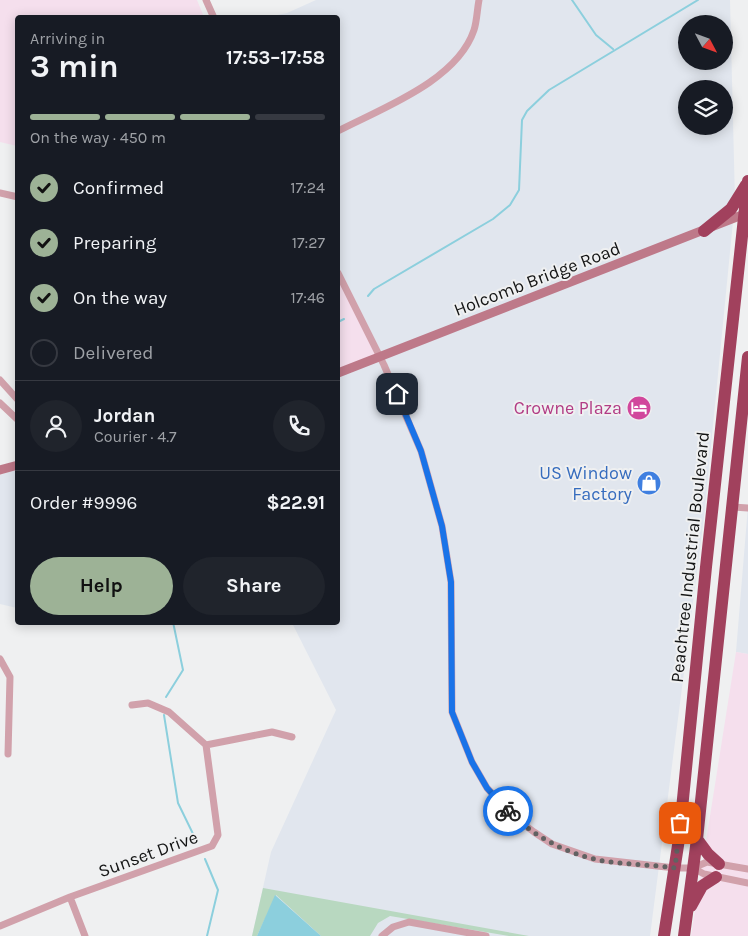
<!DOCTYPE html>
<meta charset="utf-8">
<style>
body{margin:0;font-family:Karla,sans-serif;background:#20242c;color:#f1f3f6;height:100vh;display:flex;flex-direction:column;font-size:19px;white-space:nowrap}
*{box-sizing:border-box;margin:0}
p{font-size:16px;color:#9ea1a6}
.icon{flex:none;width:28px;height:28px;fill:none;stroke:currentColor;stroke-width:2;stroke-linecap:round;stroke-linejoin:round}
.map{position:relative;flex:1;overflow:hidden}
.side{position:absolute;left:15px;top:15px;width:325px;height:610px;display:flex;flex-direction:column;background:#171b24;border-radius:5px;box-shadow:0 2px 12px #0003}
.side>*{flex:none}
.needle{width:32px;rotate:131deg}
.tools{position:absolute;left:678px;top:15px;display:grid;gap:10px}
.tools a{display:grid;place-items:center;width:55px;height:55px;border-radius:50%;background:#171b24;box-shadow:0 2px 12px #0003;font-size:25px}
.pin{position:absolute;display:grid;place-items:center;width:42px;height:42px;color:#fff;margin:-21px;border-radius:10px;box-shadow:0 2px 8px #0006}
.courier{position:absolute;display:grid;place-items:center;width:50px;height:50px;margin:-25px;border:4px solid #1a73e8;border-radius:50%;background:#fff;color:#222;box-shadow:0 1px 6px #0007}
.summary em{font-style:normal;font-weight:700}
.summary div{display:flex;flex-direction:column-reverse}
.summary{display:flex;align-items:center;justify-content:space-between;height:85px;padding:0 15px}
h1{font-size:32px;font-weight:700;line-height:38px}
.bar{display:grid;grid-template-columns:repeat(4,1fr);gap:8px 5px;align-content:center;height:60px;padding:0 15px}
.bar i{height:6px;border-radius:4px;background:#363941}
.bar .selected{background:#9db296}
.bar p{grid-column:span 4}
.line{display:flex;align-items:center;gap:12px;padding:0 15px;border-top:1px solid #363941}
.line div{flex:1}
.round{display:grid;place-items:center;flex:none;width:52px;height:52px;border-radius:26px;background:#20242c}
ol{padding:0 15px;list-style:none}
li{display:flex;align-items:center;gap:15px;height:55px}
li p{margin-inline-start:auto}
li .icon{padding:5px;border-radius:50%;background:#9db296;color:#111;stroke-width:4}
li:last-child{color:#9ea1a6}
li i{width:28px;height:28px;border:2px solid #363941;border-radius:50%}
.primary-button{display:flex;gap:10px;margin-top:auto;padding:10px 15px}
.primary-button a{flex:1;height:58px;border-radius:30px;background:#9db296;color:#111;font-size:20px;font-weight:700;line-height:58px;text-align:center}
.primary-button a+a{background:#20242c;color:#f1f3f6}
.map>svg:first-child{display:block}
.built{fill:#e1e6ee;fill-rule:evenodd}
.industrial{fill:#f5dfed}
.green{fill:#b8d8c0}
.water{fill:#8ccfdd}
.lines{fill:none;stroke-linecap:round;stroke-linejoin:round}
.stream{stroke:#8ccfdd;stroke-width:2}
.street{stroke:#d1a1ab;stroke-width:7}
.secondary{stroke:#be7989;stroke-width:9}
.highway{stroke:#a1415d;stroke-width:12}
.done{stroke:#616262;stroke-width:5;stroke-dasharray:0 9}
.route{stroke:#1a73e8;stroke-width:6}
.labels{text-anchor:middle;stroke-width:4;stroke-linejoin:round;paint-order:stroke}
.street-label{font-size:18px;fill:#141515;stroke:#eff0f1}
.hotel-label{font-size:18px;fill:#b23c85;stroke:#eff0f1;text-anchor:end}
.shop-label{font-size:18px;fill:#366cbe;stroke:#eff0f1;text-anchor:end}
</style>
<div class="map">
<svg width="748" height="936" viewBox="0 0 748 936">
<rect width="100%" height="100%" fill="#eff0f1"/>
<path class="built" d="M316 0H730L735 201 704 517 650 936H252L271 852 336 710 292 623 338 622V18L267 17 287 13ZM686 24H724V61H686ZM686 89H724V126H686Z
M17 469V608L0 604V475Z
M748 506V654L736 652Z"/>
<path class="industrial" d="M0 0H197L204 17 18 18 17 146 0 142Z
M338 275 379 360 338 376Z
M736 652 748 654V936H691Z"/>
<path class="green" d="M263 888 529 936H509L390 916 378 923 370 936H321L276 895 257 936H252Z"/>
<path class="water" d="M275 895 321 936H257Z"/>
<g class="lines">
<path class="stream" d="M572 0 596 35 613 49
M368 296 374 289 493 219 510 205 519 190 522 120 527 111 549 90 698 0
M338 322 344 319
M166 697 183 670 173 622
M164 715 178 803 196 840
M205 859 218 890 207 936"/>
<path class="street" d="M206 0 214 18
M338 131C382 108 457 81 474 30 477 21 477 10 479 0
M0 193 18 197
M338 273 384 365 421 451 442 526 451 582 452 712 472 762 487 788 514 817 534 832 552 844 595 859 675 868H693L707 862 748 869
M0 380 18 400
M0 403 18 420
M733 507 748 508
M0 659 10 677 8 754
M206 745 272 732 292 737
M693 868 704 874 748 883
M70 897 85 936
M0 926 70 897 212 846 218 835 206 745 169 712 148 703 132 705
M382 936 393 927 409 922 486 936"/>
<path class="secondary" d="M338 373 747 213
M0 470 18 465"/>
<path class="highway" d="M704 231 731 209 746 185
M697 839 708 854 719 864
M691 906 702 886 716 877
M664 936 679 839 706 567 748 181
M684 936 697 839 748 357"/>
</g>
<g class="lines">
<path class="done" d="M508 811C531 834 563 852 594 859 620 865 649 864 675 868L680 823"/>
<path class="route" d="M397 394 421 451 442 526 451 582 452 712 472 762 487 788 508 811"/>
</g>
<defs>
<symbol id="hotel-disc" viewBox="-11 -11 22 22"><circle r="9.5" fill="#d1479c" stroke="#eff0f1"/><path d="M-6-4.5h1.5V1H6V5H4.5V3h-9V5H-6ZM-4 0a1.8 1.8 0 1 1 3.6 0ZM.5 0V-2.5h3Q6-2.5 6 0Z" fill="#fff"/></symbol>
<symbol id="shop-disc" viewBox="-11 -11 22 22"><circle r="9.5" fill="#3f7fe0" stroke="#eff0f1"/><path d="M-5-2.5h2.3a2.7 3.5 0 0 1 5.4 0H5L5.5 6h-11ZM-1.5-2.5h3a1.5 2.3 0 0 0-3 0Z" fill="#fff"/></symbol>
</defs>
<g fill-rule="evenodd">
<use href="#hotel-disc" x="625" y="394" width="28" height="28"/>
<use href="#shop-disc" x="635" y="469" width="28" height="28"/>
</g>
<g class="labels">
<g class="street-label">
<text transform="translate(537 279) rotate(-21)" y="6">Holcomb Bridge Road</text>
<text transform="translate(690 557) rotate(-84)" y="6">Peachtree Industrial Boulevard</text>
<text transform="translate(148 854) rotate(-20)" y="6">Sunset Drive</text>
</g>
<g class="hotel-label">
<text x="622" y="414">Crowne Plaza</text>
</g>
<g class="shop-label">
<text x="632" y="479">US Window<tspan x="632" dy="21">Factory</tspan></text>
</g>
</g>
</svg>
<div class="tools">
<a><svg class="needle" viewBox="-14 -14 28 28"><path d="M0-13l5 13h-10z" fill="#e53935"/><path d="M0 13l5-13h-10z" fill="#9ea1a6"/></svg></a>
<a><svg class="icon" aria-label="layers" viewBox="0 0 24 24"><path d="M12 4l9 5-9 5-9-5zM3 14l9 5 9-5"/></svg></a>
</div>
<div class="pin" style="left:680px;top:823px;background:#ea580c"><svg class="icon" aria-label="bag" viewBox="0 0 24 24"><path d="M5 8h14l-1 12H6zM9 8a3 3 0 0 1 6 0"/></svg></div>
<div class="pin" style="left:397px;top:394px;background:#1f2937"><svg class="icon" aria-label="home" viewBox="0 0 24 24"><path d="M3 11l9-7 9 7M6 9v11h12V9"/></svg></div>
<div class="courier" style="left:508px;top:811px"><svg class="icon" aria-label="bike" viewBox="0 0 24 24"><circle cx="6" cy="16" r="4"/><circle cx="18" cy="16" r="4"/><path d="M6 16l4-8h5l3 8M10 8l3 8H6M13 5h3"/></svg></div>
<section class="side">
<div class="summary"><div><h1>3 min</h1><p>Arriving in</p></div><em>17:53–17:58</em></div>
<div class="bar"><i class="selected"></i><i class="selected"></i><i class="selected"></i><i></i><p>On the way · 450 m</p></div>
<ol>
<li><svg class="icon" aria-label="check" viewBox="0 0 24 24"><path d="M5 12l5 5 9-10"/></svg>Confirmed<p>17:24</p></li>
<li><svg class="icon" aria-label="check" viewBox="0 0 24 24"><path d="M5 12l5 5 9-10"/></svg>Preparing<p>17:27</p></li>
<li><svg class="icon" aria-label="check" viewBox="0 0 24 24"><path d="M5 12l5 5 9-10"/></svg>On the way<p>17:46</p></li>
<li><i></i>Delivered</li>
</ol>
<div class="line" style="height:90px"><a class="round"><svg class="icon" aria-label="person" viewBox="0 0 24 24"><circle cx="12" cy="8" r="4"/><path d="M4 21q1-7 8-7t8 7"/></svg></a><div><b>Jordan</b><p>Courier · 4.7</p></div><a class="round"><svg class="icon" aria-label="phone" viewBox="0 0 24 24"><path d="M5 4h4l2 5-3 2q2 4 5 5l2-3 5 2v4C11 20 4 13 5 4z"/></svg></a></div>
<div class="line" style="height:65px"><div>Order #9996</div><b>$22.91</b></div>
<div class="primary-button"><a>Help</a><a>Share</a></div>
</section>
</div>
